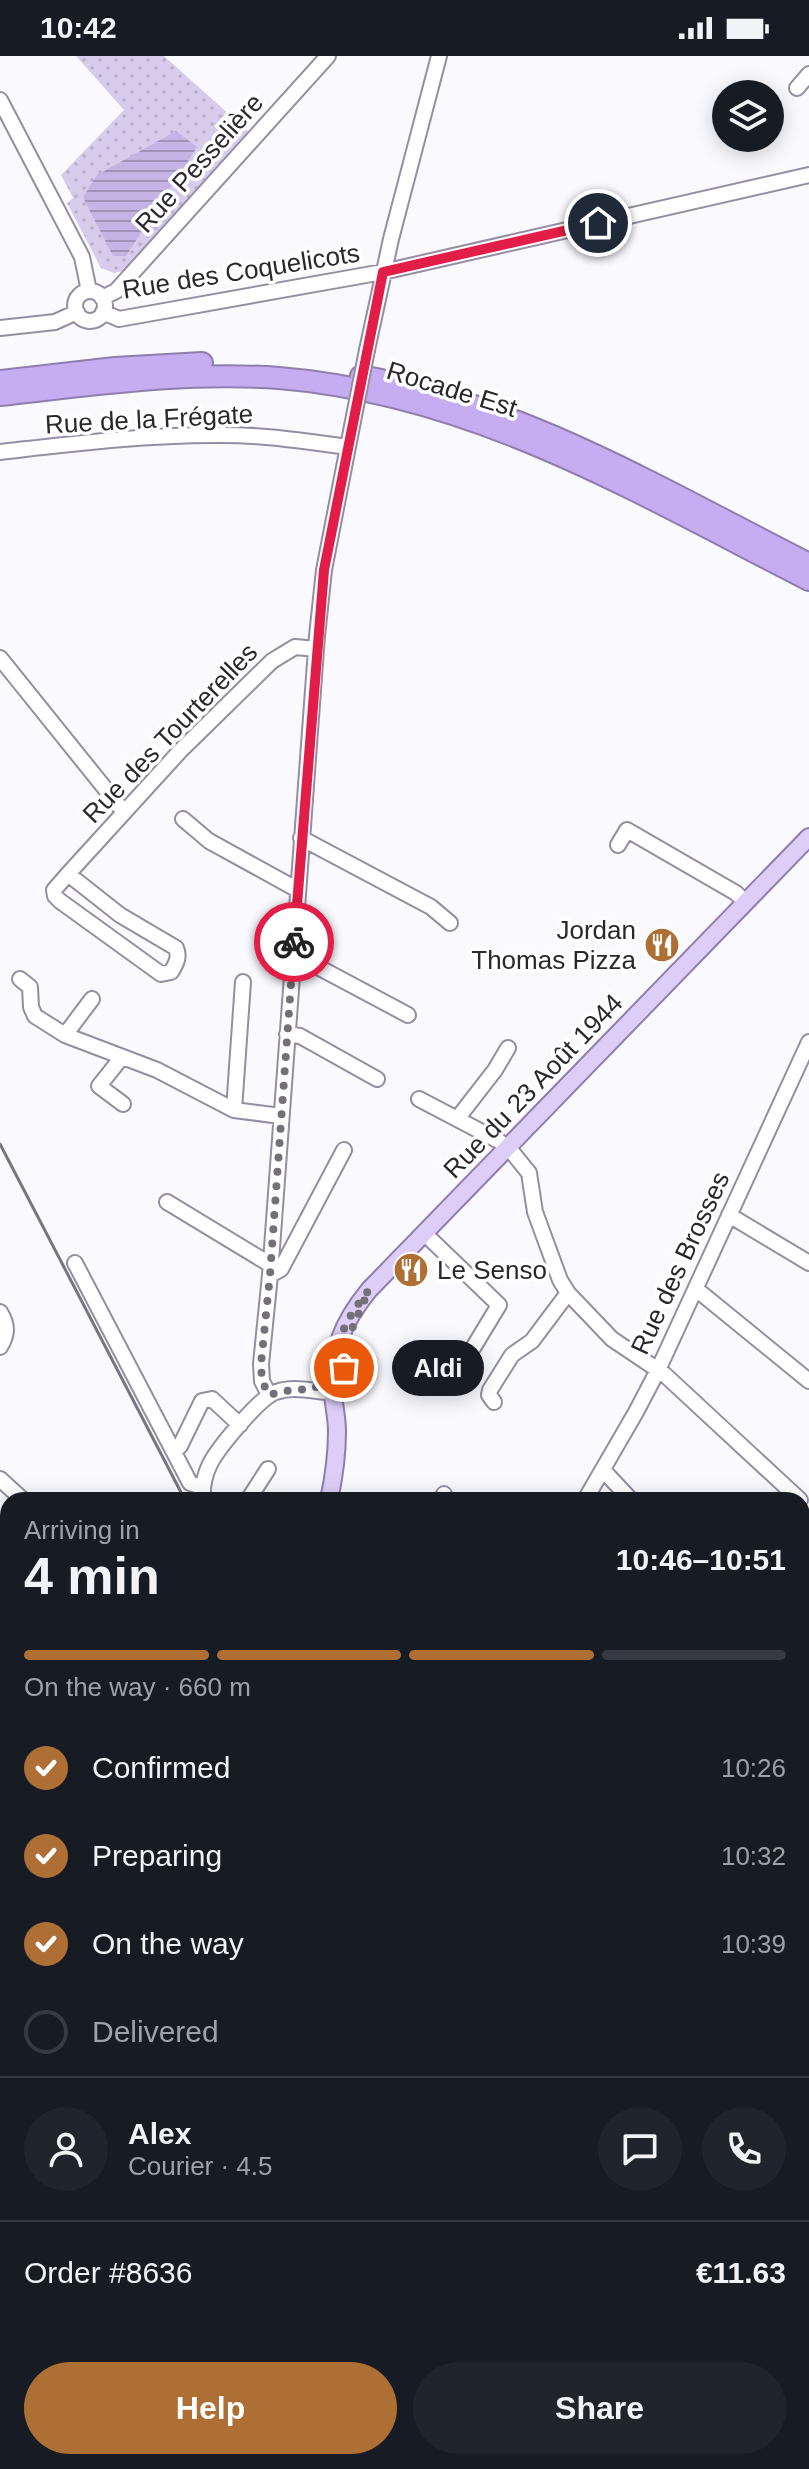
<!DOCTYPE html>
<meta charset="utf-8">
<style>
body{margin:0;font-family:Helvetica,sans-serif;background:#20242c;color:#f1f3f6;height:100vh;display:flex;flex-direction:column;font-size:30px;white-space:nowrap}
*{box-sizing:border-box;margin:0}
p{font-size:26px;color:#9ea1a6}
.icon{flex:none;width:44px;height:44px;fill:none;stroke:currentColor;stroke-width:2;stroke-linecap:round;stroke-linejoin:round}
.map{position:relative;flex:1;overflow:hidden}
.side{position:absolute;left:0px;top:1436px;width:810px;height:978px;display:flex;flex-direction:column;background:#171b24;border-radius:24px 24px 0 0;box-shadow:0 4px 20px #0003}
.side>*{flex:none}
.controls{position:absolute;left:712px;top:24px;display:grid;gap:16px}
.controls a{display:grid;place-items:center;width:72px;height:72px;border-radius:50%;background:#171b24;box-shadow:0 4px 20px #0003;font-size:40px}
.pin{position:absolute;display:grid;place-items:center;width:68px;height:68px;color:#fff;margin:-34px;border:4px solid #fff;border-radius:50%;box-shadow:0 2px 8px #0007}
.courier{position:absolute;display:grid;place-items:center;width:80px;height:80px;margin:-40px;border:6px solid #e11d48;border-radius:50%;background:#fff;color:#222;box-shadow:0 2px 10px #0007}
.bubble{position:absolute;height:56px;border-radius:28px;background:#171b24;box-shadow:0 4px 20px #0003;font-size:26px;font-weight:800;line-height:56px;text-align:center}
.headline em{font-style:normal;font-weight:800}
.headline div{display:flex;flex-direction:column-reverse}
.headline{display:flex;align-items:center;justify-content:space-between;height:136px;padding:0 24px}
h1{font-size:52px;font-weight:800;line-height:60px}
.bar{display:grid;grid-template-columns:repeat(4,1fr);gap:12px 8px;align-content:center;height:96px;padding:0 24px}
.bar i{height:10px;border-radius:6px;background:#363941}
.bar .on{background:#ad6f34}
.bar p{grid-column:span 4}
.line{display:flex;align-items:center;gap:20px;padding:0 24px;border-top:2px solid #363941}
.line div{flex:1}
.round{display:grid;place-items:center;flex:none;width:84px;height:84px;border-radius:42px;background:#20242c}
ol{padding:0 24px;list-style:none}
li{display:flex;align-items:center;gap:24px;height:88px}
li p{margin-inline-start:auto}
li .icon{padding:8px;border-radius:50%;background:#ad6f34;color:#fff;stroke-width:4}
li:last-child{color:#9ea1a6}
li i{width:44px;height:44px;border:4px solid #363941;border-radius:50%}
.action{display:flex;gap:16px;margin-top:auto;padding:16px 24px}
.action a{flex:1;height:92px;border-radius:48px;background:#ad6f34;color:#fff;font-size:32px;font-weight:800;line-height:92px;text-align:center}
.action a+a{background:#20242c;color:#f1f3f6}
.status{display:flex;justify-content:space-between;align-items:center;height:56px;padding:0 40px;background:#171b24;direction:ltr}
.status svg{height:22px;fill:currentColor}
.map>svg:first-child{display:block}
.park{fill:url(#park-dots)}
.water{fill:url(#water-rules)}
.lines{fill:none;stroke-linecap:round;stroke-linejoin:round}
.minor-casing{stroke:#958ea3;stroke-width:18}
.major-casing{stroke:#8f7ead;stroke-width:20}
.highway-casing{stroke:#8f7ead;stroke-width:24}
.minor{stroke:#fff;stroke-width:14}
.major{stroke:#ddcef7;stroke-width:16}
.highway{stroke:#c6adf1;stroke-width:20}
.rail{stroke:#78767d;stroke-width:3}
.minor-bridge-casing{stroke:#958ea3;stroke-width:18;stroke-linecap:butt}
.minor-bridge{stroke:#fff;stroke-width:14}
.done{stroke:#737077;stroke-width:8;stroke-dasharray:0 14.4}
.route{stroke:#e11d48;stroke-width:10}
.labels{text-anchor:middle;stroke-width:7;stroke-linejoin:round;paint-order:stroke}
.street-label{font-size:26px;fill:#2a272f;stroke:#fff}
.poi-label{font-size:26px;fill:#2a272f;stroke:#fff;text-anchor:end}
</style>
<div class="status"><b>10:42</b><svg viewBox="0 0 49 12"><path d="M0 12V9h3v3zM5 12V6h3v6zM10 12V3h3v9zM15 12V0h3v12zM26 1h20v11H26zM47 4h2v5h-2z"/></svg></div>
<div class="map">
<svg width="809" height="2413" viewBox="0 0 809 2413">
<defs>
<pattern id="park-dots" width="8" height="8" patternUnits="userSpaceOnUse" patternTransform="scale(2)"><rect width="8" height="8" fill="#d7ccec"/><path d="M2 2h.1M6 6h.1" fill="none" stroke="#b9afcb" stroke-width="1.8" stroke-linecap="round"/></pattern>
<pattern id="water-rules" width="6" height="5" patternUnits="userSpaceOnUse" patternTransform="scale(2)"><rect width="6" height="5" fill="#c4b3e3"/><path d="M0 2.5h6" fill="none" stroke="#9f92b8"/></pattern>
</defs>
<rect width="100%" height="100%" fill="#faf9fe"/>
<path class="park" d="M76 0H164L250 77 127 214 114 217 101 212 67 147 73 142 61 119 124 54Z"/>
<path class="water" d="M176 75 197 91 126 200H113L83 141 97 119Z"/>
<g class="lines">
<defs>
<path id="minor" d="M797 32 809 18
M0 44 82 201 89 235
M75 250a15 15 0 1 1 30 0a15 15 0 1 1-30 0Z
M102 242 116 235 328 0
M103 256 119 263 383 216 809 119
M0 272 55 266 77 256
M367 294 391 183 439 0
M0 396C71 388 143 379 214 379 259 378 303 385 348 391
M0 602 124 756
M183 763 209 785 298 834
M301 782 431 851 450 867
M618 789 627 774 736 837 745 846
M68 818 120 859 176 892C180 901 176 908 171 916L161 918 60 845 55 840 54 834 68 818 181 694 272 605 295 591 316 593
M294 893 300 894 318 911 408 959
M20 923 30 931 31 951 35 960 65 979 157 1014 234 1054 281 1060
M287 978 300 980 377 1023
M65 979 92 943
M122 1001 99 1030 123 1048
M419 1043 499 1085 512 1096 529 1117 535 1156 560 1224 568 1237 612 1283 664 1318 800 1444
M234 1054 243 926
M457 1063 495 1014 508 992
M167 1146 271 1209
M729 1159 809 1207
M424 1177 499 1249 450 1330
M75 1207 190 1427 202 1431
M270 1219 281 1213 344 1094
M696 1233 809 1325
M0 1256C8 1269 8 1278 0 1291
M269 1339 262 1325 261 1308 270 1219 317 580 324 514 354 360
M494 1346 489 1339 490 1334 512 1299 532 1285 568 1237
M174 1395 180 1390 202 1345 212 1343 240 1369
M603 1414 631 1444
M0 1423 23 1444
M203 1444C202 1431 204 1420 210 1408 218 1392 260 1341 276 1336 298 1328 322 1339 343 1336
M248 1444 268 1413
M444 1444V1438
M585 1444 636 1356 658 1314 809 986
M0 1551 8 1539
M0 1603 8 1609
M802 1871 809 1878
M802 1930 809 1924
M0 2049 8 2055
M802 2091 809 2085
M0 2096 8 2094
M105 2406 106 2413
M253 2406 254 2413
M591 2406 593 2413
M146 2413 174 2406"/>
<path id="major" d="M329 1444C334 1421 337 1399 337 1375 337 1363 334 1350 333 1338 331 1295 342 1267 369 1234L809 781
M0 1800 8 1788
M0 1823 8 1809
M796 2406 801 2413"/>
<path id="highway" d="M361 320C522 349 665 435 809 508
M0 325 115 312 202 307
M0 339C92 329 186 315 279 322 475 338 638 437 809 524"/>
</defs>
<use href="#minor" class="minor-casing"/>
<use href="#major" class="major-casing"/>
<use href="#highway" class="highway-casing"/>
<use href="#minor" class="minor"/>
<use href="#major" class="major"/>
<use href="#highway" class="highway"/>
<path class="rail" d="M0 1088 185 1444
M569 2406 571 2413"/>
<defs>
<path id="minor-bridge" d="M354 360 367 294"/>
</defs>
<use href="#minor-bridge" class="minor-bridge-casing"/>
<use href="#minor-bridge" class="minor-bridge"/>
</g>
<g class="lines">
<path class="done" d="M294 886 270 1219 261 1308 262 1325 269 1339 283 1335 310 1333 333 1325C333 1289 346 1262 369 1234L351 1275 344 1312"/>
<path class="route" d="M294 886 324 514 383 216 598 167"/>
</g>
<defs>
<symbol id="restaurant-disc" viewBox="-11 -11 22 22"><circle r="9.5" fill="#ad6f34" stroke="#fff"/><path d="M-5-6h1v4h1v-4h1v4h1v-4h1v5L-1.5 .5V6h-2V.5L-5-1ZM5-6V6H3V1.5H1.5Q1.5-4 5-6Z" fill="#fff"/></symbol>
</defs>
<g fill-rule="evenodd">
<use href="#restaurant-disc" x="642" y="869" width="40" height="40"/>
<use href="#restaurant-disc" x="391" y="1194" width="40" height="40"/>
</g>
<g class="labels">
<g class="street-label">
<text transform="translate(199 107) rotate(-48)" y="9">Rue Pesselière</text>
<text transform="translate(241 215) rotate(-9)" y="9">Rue des Coquelicots</text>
<text transform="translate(452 333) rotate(17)" y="9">Rocade Est</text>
<text transform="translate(149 363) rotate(-3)" y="9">Rue de la Frégate</text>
<text transform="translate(170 677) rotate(-46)" y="9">Rue des Tourterelles</text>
<text transform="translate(533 1030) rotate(-46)" y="9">Rue du 23 Août 1944</text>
<text transform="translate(680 1207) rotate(-65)" y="9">Rue des Brosses</text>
</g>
<g class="poi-label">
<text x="636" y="883">Jordan<tspan x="636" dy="30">Thomas Pizza</tspan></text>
<text x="437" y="1223" text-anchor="start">Le Senso</text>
</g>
</g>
</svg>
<div class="controls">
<a><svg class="icon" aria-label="layers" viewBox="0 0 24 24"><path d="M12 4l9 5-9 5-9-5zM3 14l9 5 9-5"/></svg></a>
</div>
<div class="pin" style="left:344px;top:1312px;background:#ea580c"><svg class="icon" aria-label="bag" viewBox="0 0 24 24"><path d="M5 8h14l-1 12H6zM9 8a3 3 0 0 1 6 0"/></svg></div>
<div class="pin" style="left:598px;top:167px;background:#1f2937"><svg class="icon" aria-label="home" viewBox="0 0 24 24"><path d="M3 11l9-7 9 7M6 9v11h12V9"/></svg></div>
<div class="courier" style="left:294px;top:886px"><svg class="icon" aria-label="bike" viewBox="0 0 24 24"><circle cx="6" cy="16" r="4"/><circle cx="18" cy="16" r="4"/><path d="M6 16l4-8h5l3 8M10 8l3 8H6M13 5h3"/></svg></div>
<div class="bubble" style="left:392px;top:1284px;width:92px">Aldi</div>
<section class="side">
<div class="headline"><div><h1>4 min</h1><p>Arriving in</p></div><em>10:46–10:51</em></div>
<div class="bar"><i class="on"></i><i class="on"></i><i class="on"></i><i></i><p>On the way · 660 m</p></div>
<ol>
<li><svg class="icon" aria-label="check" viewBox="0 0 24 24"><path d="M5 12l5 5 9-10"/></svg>Confirmed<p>10:26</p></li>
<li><svg class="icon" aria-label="check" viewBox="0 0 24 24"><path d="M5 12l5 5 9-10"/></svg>Preparing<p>10:32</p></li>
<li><svg class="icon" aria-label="check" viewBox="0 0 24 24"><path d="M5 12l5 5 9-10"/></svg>On the way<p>10:39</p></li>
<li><i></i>Delivered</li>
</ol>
<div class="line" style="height:144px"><a class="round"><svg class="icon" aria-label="person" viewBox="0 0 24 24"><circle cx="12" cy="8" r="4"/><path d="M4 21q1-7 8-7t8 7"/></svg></a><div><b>Alex</b><p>Courier · 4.5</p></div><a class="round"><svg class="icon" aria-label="chat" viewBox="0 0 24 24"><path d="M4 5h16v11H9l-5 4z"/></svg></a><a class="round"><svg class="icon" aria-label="phone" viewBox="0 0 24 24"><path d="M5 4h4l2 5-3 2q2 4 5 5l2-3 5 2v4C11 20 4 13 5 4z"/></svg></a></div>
<div class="line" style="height:104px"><div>Order #8636</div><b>€11.63</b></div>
<div class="action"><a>Help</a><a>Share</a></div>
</section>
</div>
